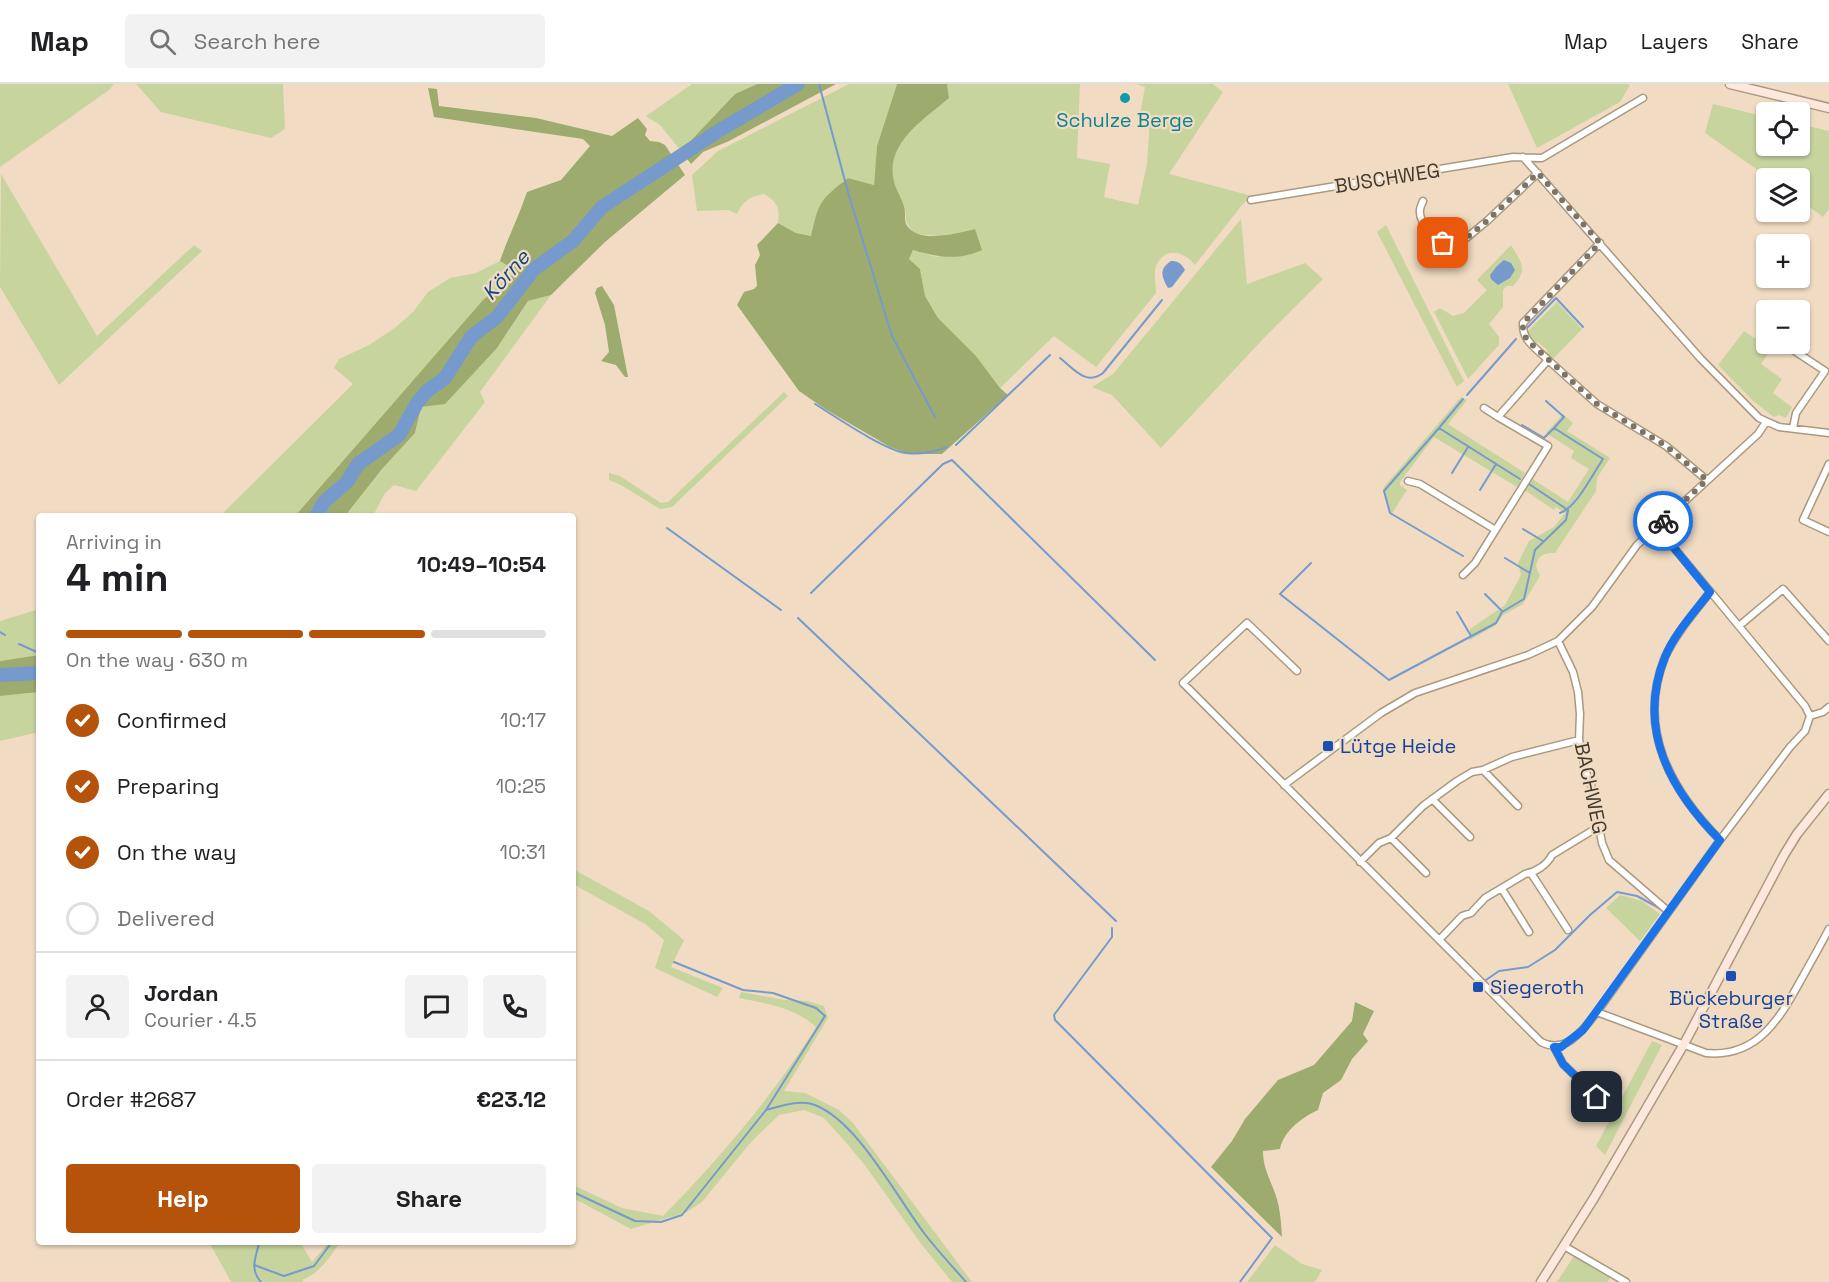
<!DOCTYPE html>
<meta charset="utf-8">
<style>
body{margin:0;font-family:"Space Grotesk",sans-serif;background:#f2f2f2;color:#202124;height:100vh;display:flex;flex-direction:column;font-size:22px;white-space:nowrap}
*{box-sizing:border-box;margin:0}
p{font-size:20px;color:#757577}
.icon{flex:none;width:33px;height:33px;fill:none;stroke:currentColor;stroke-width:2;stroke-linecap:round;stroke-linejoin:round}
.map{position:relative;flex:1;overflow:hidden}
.details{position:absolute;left:36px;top:429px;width:540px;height:732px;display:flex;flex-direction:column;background:#fff;border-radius:6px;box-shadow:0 2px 4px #0004}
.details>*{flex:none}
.tools{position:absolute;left:1756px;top:18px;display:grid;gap:12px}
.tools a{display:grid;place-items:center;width:54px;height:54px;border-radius:6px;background:#fff;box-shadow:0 2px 4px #0004;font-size:30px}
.pin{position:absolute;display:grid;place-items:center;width:51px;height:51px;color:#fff;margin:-26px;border-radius:12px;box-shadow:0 3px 9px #0006}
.courier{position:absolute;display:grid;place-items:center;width:60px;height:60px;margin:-30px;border:4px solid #1a73e8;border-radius:50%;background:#fff;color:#222;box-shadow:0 2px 8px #0007}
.head em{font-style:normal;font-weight:600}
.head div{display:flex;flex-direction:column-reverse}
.head{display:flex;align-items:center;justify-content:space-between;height:102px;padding:0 30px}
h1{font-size:39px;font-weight:600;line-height:45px}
.bar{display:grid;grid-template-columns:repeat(4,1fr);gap:9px 6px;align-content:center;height:72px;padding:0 30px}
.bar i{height:8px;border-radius:4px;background:#e0e0e0}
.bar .active{background:#b45309}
.bar p{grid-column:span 4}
.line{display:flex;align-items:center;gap:15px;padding:0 30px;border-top:2px solid #e0e0e0}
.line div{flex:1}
.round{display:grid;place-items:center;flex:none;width:63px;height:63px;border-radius:6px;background:#f2f2f2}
ol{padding:0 30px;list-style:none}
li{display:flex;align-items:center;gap:18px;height:66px}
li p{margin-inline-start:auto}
li .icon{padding:6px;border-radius:50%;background:#b45309;color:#fff;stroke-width:4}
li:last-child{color:#757577}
li i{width:33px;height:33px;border:3px solid #e0e0e0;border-radius:50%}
.cta{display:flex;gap:12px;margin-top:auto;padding:12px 30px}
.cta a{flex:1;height:69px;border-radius:6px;background:#b45309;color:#fff;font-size:24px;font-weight:600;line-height:69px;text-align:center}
.cta a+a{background:#f2f2f2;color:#202124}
header{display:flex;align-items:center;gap:36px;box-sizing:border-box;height:84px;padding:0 30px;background:#fff;border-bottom:2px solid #e0e0e0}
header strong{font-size:28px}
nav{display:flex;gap:33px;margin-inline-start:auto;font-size:21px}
.search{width:420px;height:54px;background:#f2f2f2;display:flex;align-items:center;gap:15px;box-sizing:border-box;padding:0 21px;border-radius:6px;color:#757577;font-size:22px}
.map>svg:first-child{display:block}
.green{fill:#c7d49e}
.forest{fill:#9dab6f}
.water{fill:#759acb}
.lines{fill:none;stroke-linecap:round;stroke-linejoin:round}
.stream{stroke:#759acb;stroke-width:2}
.river{stroke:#759acb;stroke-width:14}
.street-casing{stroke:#ab9881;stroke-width:9}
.secondary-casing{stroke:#ab9881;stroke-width:11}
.street{stroke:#fff;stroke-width:6}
.secondary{stroke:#fee8dd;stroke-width:8}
.done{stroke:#7f7363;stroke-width:6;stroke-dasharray:0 10.8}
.route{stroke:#1a73e8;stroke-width:8}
.culture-dot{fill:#0f9aa8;stroke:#f1dcc3;stroke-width:2}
.transit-dot{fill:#1a4fb4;stroke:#f1dcc3;stroke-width:2}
.labels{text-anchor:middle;stroke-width:4.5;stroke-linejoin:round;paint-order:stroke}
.culture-label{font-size:20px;fill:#0d838f;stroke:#f1dcc3}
.street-label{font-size:20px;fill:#423a30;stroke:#f1dcc3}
.transit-label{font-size:20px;fill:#164399;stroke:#f1dcc3;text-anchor:start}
.water-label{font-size:21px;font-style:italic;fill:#12447f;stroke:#f1dcc3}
</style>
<header>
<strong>Map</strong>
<div class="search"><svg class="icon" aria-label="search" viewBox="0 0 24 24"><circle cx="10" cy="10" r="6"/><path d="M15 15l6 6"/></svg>Search here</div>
<nav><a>Map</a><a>Layers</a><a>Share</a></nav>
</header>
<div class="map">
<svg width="1829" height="1198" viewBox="0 0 1829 1198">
<rect width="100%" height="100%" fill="#f1dcc3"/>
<path class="green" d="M0 0H114L109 6 0 83Z
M136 0H283L285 45 271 54 161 28Z
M692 0H757L735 10 681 67 660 41 646 32Z
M849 0H897L877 62 874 101 848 94C824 112 817 122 811 152L796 149 778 139C780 123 777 118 764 110 749 113 743 117 737 130L728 126 697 127 692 91 718 67Z
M947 0H1080L1077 74 1110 80 1104 113 1138 121 1147 80 1150 34 1140 30 1145 3 1136 0H1213L1223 8 1169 90 1252 112 1242 121 1195 181C1185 168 1166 162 1157 180 1153 187 1156 201 1156 209L1096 283 1054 252 1000 304 976 272 938 234 925 212 920 185 909 175 913 166 937 173 975 145 941 152 915 150C901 134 909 136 904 121 900 112 895 103 893 94 885 59 926 34 949 14Z
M1508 0H1627L1630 1 1620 18 1537 64Z
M1713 20 1767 33V62H1800V40L1829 47V125L1823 133 1800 116V94H1769L1705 49Z
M1 90 97 252 194 161 202 167 59 301 0 203Z
M1241 135 1247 200 1305 179 1323 195 1263 255 1161 364 1112 311 1092 303 1113 290Z
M1386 141 1464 297 1457 303 1377 148Z
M1511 161C1521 178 1529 185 1513 202H1507L1503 206V223L1489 240 1499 253V261L1468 295 1434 228 1440 224 1453 232 1464 229 1487 206 1477 196Z
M500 177 517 187 483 216 295 432H220L353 300 334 284 339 275 369 261 396 243 413 228 428 208 450 194 476 189Z
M551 211 480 308 485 318 416 407 394 401 385 409 373 432H345L382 385 415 349 421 323 497 264 528 217Z
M1557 218 1582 245 1553 275 1547 269V266L1539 259 1535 258 1526 249Z
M1744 247 1771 265 1761 280 1782 295 1773 309 1792 323 1786 334 1779 331 1774 333 1752 316 1718 281Z
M784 308 788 312 672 423 660 425 621 401 609 396V389L620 392 661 419 668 418Z
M1461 313 1467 316 1448 340 1525 389 1517 403 1434 353 1400 398V401L1407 406 1391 431 1383 404Z
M1563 330 1573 339 1567 347 1610 374 1597 394 1596 407 1555 469C1543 469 1539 471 1536 482L1540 492 1523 520 1503 531 1496 541 1470 556V545L1505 521 1521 491 1518 479 1529 457 1554 443 1565 429 1556 423 1554 426 1523 405 1531 394 1568 418 1589 385 1571 374 1574 367 1546 349Z
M39 525V571L0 577V537Z
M39 608V648L0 657V612Z
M573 785 649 827 684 856 671 883 723 904 717 913 655 884 664 856 645 840 573 800Z
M1620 811 1642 817 1660 830 1640 857 1606 824Z
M741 908 785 916 807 917 824 922 828 934 784 1007 805 1009 839 1026 853 1039 972 1198H952L922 1161 864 1080 842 1054 824 1034 804 1026 779 1031 751 1058 702 1118 687 1128 631 1145 573 1114V1101L622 1124 663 1132C720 1074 773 1012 816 943 794 923 768 920 739 914Z
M1652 957 1662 961 1605 1071 1596 1062Z
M209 1158H300L312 1178 329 1158H340C330 1173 319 1190 302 1196L303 1198H231Z
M1275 1161 1302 1180 1322 1186 1315 1198H1247Z
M1574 1172 1610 1193 1608 1198H1557Z"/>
<path class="forest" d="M757 0H836L729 57 703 68 691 80 681 67 735 10Z
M897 0H947L949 14C926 34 888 57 893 92 894 103 901 112 904 122 906 128 904 135 906 140 917 161 957 149 975 145L982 166C959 177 936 173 913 166L909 175 920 185 925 212 938 234 976 272 1000 304 1008 311 942 370H909L890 363 825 325 799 307 737 221 744 208 754 205 757 202 755 181 760 171 757 161 778 139 796 149 811 152C819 117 820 116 848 94L874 101 877 62Z
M428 4 437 5 439 22 536 34 612 52 638 34 647 45 645 51 650 57 659 58 665 61 685 91 605 158 551 211 528 217 497 264 445 320 421 323 415 349 382 385 345 432H295L483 216 517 187 500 177C508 153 519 132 527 108L561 96 590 62 583 55 434 33Z
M602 202 614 221 628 293H625L616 281 601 277 609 268 605 241 595 209 597 204Z
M39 571V608L0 612V577Z
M1355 918 1374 927 1363 950 1368 957 1352 975 1341 996 1323 1009 1318 1026C1302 1033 1283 1048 1280 1065L1263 1067C1263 1082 1268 1091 1273 1104 1280 1120 1281 1136 1282 1153L1211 1083 1232 1057 1245 1035 1278 996 1314 981 1352 937Z"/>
<path class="water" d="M1504 176 1511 179 1515 186 1510 194 1498 201 1491 195 1490 191 1497 182Z
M1171 177C1178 177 1181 179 1185 186L1172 203 1168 204C1161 192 1159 185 1171 177Z"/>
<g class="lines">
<path class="stream" d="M819 0 848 108 892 252 935 333
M1526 245 1556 214 1583 243
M1060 274C1074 285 1086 302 1103 289L1162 216
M1467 311 1516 255
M1463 315 1439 344 1520 395
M1546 317 1564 333 1554 344
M815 320C836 333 884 366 906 369 921 371 934 368 947 363
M1522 341 1544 354 1554 344 1603 375C1592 391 1577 423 1560 429
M1439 344 1384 407 1390 429 1463 472
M956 361 1050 271
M1452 389 1468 363
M1480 406 1496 380
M667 444 781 526
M1523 445 1543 457
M1505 474 1530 489
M1311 479 1280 510 1389 596 1496 539 1502 528 1524 515 1535 466 1566 436 1568 426 1529 400
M811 509 943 380 952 376 1155 576
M1485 510 1502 527
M1457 528 1471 552
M798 534 1116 837
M0 548 5 551
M19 560 39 569
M1112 844V853L1054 931 1055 936 1272 1154 1240 1198
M1486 896 1499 887 1528 883 1555 866 1590 831 1617 808 1637 812 1661 825
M766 1026C781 1022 800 1015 815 1021 858 1038 896 1112 924 1149 937 1166 952 1182 966 1198
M573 1108 635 1137 661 1138 682 1131 766 1026 825 932 816 924 773 909 743 906 674 878
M258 1158 259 1160C255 1174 250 1186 261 1198
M254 1181 284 1192 314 1182 332 1158"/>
<path class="river" d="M316 432 324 418 347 398 358 380 399 351 417 319 427 307 445 294 471 253 497 233 534 185 573 157 602 123 720 46 798 0
M0 591 39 589"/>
<defs>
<path id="street" d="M1523 73 1701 275 1759 334 1779 343 1829 349
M1251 116 1513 73 1542 74 1643 14
M1423 117C1422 120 1420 123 1420 126 1418 141 1441 159 1453 165L1487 137 1538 89
M1784 260 1825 287 1796 329 1793 344
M1548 276 1597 320 1666 362 1707 396
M1484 324 1498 333
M1829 380 1803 436 1829 448
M1408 397 1420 400 1494 445
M1463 491 1475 479 1548 362 1498 333 1548 276C1536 264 1522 257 1523 239L1600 159
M1710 508C1694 529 1676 549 1665 573 1636 645 1671 706 1720 756
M1739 542 1783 505 1829 557
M1558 557 1573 588 1578 608 1580 630 1579 656 1586 688 1592 704 1602 759 1609 776 1668 827
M1297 587 1247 539 1183 599 1541 958C1566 971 1583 946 1597 928L1720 756 1790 663 1805 647 1810 632 1805 622 1656 442
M1810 632 1823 628 1829 623
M1483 686 1518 722
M1284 701 1381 629 1415 609 1528 571 1558 557 1592 523 1637 461 1758 350 1766 338
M1432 715 1470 753
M1391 754 1426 789
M1360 778 1379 759 1391 754 1423 722 1457 697 1472 688 1483 686 1512 673 1579 656
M1531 789 1568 846
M1502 805 1529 848
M1439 856 1462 832 1471 829 1485 814 1525 790C1536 788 1547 781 1552 771L1598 743
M1597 928 1706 969C1758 974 1780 934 1802 894 1811 878 1820 862 1829 845
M1554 963 1563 980 1597 1013
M1564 1162 1626 1198"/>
<path id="secondary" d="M1730 0 1829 24
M1541 1198 1594 1114 1684 960 1784 771 1797 750 1829 710"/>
</defs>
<use href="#street" class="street-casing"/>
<use href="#secondary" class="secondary-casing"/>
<use href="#street" class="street"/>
<use href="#secondary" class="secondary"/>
</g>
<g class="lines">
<path class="done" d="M1443 159 1453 165 1487 137 1538 89 1600 159 1523 239V249L1528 257 1597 320 1666 362 1707 396 1663 437"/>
<path class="route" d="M1597 1013 1563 980 1554 963H1561L1583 946 1720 756C1670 706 1636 645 1665 573 1675 549 1694 529 1710 508L1656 442 1663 437"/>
</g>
<circle class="culture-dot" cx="1125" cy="14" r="6"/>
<g class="transit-dot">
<rect x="1322" y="656" width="12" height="12" rx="3"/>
<rect x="1725" y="886" width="12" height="12" rx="3"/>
<rect x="1472" y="897" width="12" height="12" rx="3"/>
</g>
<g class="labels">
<g class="culture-label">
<text x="1125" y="43">Schulze Berge</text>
</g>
<g class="street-label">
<text transform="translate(1387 94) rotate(-9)" y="7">BUSCHWEG</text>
<text transform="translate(1591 704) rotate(78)" y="7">BACHWEG</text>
</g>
<g class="transit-label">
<text x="1340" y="669">Lütge Heide</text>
<text x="1490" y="910">Siegeroth</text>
<text x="1731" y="921" text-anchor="middle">Bückeburger<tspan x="1731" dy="23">Straße</tspan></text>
</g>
<g class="water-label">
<text transform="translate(506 191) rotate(-48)" y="7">Körne</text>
</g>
</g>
</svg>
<div class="tools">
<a><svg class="icon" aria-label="locate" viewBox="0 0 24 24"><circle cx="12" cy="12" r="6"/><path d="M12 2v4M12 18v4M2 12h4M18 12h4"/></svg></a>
<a><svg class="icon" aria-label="layers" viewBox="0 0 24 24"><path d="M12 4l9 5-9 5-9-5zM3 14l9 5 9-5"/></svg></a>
<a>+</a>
<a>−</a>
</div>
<div class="pin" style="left:1443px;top:159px;background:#ea580c"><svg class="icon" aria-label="bag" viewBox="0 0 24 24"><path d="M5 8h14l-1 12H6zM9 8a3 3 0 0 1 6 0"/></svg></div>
<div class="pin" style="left:1597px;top:1013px;background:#1f2937"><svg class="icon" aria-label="home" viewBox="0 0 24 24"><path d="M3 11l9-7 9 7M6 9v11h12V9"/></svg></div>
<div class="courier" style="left:1663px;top:437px"><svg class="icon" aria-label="bike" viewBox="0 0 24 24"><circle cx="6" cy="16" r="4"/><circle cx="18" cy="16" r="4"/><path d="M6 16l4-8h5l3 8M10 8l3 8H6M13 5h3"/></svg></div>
<section class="details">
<div class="head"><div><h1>4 min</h1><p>Arriving in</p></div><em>10:49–10:54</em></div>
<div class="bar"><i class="active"></i><i class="active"></i><i class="active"></i><i></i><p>On the way · 630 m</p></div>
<ol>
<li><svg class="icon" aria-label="check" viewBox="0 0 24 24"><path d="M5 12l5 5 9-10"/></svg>Confirmed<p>10:17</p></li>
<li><svg class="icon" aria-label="check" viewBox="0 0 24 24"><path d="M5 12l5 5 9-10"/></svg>Preparing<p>10:25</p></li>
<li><svg class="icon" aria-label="check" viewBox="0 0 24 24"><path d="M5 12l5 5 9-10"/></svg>On the way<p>10:31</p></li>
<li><i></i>Delivered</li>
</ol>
<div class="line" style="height:108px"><a class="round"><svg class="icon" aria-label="person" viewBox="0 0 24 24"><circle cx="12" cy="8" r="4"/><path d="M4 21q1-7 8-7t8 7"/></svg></a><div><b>Jordan</b><p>Courier · 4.5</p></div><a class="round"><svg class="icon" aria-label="chat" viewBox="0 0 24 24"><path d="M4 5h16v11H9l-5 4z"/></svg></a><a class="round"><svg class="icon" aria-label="phone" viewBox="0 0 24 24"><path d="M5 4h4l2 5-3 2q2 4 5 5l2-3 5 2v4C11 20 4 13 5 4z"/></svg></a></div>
<div class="line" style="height:78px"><div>Order #2687</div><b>€23.12</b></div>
<div class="cta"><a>Help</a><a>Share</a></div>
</section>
</div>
